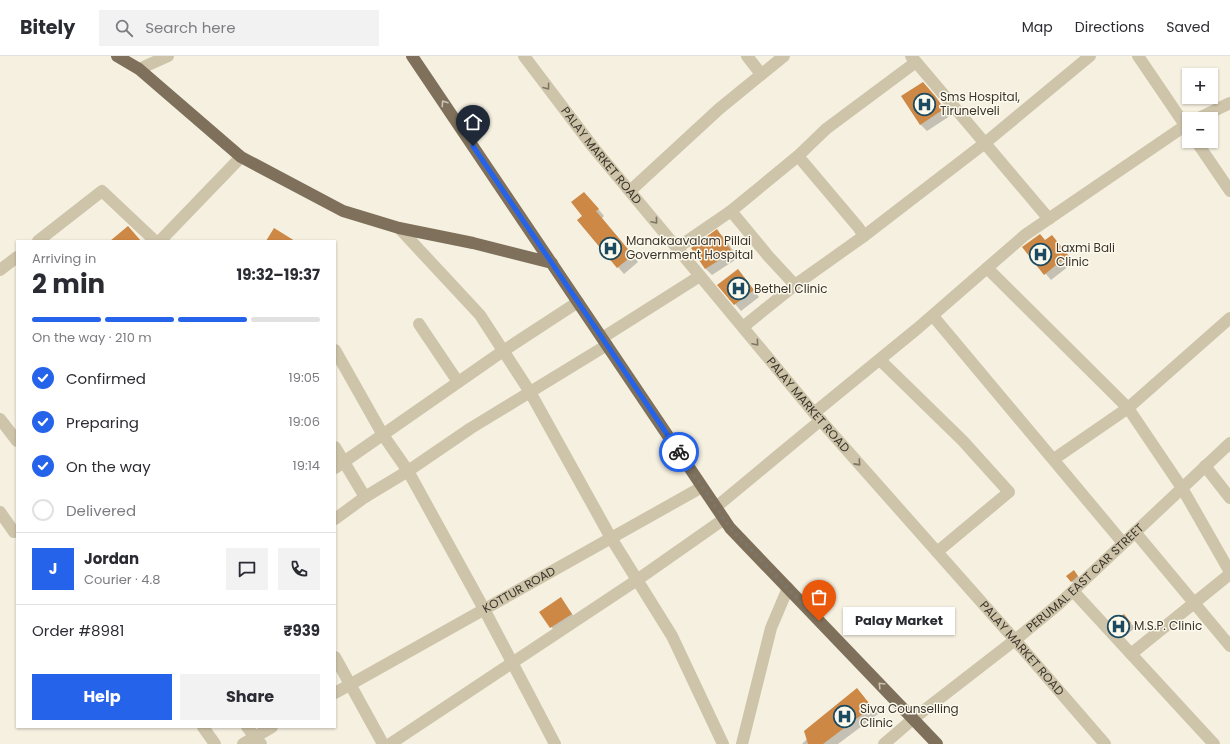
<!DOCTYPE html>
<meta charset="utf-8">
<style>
body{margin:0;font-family:Poppins,sans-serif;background:#f2f2f3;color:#2b2b33;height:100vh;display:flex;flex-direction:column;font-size:15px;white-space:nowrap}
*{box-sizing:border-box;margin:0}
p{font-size:13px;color:#7c7c81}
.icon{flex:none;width:22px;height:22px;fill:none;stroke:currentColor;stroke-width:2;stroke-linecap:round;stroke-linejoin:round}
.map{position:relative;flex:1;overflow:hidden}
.panel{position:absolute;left:16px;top:184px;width:320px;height:488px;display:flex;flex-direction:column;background:#fff;border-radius:0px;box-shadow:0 1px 3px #0004}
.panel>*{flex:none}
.controls{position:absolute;left:1182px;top:12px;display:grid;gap:8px}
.controls a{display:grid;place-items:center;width:36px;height:36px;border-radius:0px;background:#fff;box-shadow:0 1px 3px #0004;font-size:20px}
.pin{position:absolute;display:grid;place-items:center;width:34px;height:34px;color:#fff;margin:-41px -17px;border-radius:50% 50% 50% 0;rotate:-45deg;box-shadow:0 0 4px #0007}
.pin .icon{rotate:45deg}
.courier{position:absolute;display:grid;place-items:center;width:40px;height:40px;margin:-20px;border:3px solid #2563eb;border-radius:50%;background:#fff;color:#222;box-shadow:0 1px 5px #0007}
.bubble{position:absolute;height:28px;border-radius:0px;background:#fff;box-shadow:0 1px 3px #0004;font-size:13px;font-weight:700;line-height:28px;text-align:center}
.headline em{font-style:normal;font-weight:700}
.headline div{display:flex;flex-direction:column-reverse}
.headline{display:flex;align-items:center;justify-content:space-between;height:68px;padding:0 16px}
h1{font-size:26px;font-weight:700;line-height:30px}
.bar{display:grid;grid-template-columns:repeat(4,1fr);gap:6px 4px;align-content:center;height:48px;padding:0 16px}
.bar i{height:5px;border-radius:3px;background:#e1e1e2}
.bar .on{background:#2563eb}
.bar p{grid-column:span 4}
.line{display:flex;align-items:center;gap:10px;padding:0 16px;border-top:1px solid #e1e1e2}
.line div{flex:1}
.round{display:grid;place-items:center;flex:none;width:42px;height:42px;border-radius:0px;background:#f2f2f3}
ol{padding:0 16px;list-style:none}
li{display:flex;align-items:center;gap:12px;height:44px}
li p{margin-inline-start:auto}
li .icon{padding:4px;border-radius:50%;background:#2563eb;color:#fff;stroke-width:4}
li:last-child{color:#7c7c81}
li i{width:22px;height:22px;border:2px solid #e1e1e2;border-radius:50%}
.button{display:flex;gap:8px;margin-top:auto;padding:8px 16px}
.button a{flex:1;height:46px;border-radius:0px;background:#2563eb;color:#fff;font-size:16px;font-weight:700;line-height:46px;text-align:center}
.button a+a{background:#f2f2f3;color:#2b2b33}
header{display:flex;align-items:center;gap:24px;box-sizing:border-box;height:56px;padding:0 20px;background:#fff;border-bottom:1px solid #e1e1e2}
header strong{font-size:19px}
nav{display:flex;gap:22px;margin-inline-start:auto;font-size:14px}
.search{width:280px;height:36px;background:#f2f2f3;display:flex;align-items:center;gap:10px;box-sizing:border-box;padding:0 14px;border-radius:0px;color:#7c7c81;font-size:15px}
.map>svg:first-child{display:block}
.shadow{fill:#0003}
.building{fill:#ce8845}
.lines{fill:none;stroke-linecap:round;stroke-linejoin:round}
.minor{stroke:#cec4aa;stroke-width:12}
.major{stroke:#7e705a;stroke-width:12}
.oneway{stroke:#7e7564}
.oneway2{stroke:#cac2b2}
.done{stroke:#7d766a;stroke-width:4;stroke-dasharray:0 7.2}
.route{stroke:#2563eb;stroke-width:5}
.labels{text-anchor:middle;stroke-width:3;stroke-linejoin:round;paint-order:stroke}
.poi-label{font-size:12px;fill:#3c342a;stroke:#fcf9ed;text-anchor:start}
.street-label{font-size:12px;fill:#3c342a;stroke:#fcf9ed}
</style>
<header>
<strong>Bitely</strong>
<div class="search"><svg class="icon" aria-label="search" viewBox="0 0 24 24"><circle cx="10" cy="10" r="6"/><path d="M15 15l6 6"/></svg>Search here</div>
<nav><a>Map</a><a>Directions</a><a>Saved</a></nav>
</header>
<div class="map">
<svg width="1230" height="688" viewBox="0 0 1230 688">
<rect width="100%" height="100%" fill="#f5f0e0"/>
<path class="shadow" d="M929 34 942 49 950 60 927 75 920 68Z
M590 143 604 160 602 162 638 206 624 218 578 165 584 160Z
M717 175 724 181 738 202 712 219 706 213 692 192Z
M1046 185 1058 187 1074 206 1051 224 1024 192Z
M744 221 759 241 741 255 719 229Z
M1067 520H1078L1081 525 1076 530Z
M561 543 575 562 555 576 541 556Z
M1128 564 1135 572 1126 579 1114 568Z
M857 633 878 658 838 688H802Z"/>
<path class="building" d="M923 26 936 41 944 53 920 69 901 40Z
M584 136 599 153 596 155 633 199 617 212 577 164 582 160 571 146Z
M128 170 141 185H110Z
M274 172 295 185H266Z
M717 173 732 196 705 213 691 192Z
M1040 178 1045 184 1052 179 1068 199 1044 219 1022 191Z
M738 213 754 234 734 249 717 229Z
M1074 514 1078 520 1071 526 1066 520Z
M561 541 572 558 550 572 539 556Z
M1124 558 1131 567 1121 576 1113 567Z
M857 632 872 651 823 688H808L804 675Z"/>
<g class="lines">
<g class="minor">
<path id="s1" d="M524 0 593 91 814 357 1015 584 1105 688"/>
<path d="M747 0 761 18"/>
<path d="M911 0 1049 163"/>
<path d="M1138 0 1189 75"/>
<path d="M139 13 168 0"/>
<path d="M1197 63 1230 47"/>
<path d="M1196 85 1230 135"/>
<path d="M798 100 826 73 916 6"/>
<path d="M630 135 719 53 784 0"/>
<path d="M399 172 480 259 530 336 611 482 672 580 723 688"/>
<path d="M38 185 102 135 155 185"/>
<path d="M160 185 241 101"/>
<path d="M677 192 731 155"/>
<path d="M987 212 1128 352 1054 403"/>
<path d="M0 214 17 201"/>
<path d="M795 229 769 201 731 155 798 100 858 171 864 180 985 87 1090 0"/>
<path d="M933 260 1123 487"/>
<path d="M1230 262 1128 352 1182 432 1230 516"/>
<path d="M419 268 458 326"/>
<path d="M743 271 795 229 864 180"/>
<path d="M602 282 700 220"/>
<path d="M335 294 383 379 408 415 484 553 555 688"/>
<path d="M880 304 963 385 1009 436 937 496"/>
<path d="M814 357 918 272 1025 179 1189 67"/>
<path d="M0 363 17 385"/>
<path d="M335 391 365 441"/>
<path d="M1205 410 1230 442"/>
<path d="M335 412 503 295 578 246"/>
<path d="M716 451 821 364"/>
<path d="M0 456 14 476"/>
<path d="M335 463 365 441 408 415 471 372 607 289"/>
<path d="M1135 476 1230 590"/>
<path d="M1073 535 1214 688"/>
<path d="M1131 598 1230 518"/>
<path d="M335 601 383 688"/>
<path id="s2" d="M335 637 702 431"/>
<path d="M203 671 215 688"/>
<path d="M247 671 261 688"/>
<path d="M243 688 272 671"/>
<path d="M390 688 637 524 724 463"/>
<path d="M742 688 771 572 788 532"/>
<path id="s3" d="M884 688 913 663 1015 584 1060 547 1230 387"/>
</g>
<path class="major" d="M117 0 139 13 241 101 343 155 399 172 473 187 552 207
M412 0 730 472 937 688"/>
</g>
<defs><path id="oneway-chevron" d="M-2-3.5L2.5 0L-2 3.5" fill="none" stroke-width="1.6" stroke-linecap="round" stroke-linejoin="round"/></defs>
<g class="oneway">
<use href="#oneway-chevron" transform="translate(547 31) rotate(53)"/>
<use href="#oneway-chevron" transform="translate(655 165) rotate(50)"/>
<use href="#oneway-chevron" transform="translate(756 287) rotate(50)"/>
<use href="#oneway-chevron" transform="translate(858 407) rotate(48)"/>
</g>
<g class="oneway2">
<use href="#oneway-chevron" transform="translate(444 47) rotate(-124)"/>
<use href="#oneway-chevron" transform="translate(881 629) rotate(-134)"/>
</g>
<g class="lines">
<path class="done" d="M679 396 730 472 819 565"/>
<path class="route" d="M473 90 679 396"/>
</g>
<defs>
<symbol id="hospital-ring" viewBox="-11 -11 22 22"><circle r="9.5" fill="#fcf9ed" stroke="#1c4b61" stroke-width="1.5"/><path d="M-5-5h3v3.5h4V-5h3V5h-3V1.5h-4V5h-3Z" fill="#1c4b61"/></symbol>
</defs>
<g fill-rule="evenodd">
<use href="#hospital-ring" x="912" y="36" width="25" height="25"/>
<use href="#hospital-ring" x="598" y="180" width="25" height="25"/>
<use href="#hospital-ring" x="1028" y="186" width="25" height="25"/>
<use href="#hospital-ring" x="726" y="220" width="25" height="25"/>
<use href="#hospital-ring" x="1106" y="558" width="25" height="25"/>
<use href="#hospital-ring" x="832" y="648" width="25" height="25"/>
</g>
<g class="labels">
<g class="poi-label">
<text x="940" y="45">Sms Hospital,<tspan x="940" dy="14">Tirunelveli</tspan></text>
<text x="626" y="189">Manakaavalam Pillai<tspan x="626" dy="14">Government Hospital</tspan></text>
<text x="1056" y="196">Laxmi Bali<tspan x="1056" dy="14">Clinic</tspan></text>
<text x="754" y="237">Bethel Clinic</text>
<text x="1134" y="574">M.S.P. Clinic</text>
<text x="860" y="657">Siva Counselling<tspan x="860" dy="14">Clinic</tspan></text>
</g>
<g class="street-label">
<text dy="4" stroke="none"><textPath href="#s1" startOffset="126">PALAY MARKET ROAD</textPath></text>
<text dy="4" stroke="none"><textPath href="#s1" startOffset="450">PALAY MARKET ROAD</textPath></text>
<text dy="4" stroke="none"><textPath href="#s3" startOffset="261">PERUMAL EAST CAR STREET</textPath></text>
<text dy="4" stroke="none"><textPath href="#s2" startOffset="211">KOTTUR ROAD</textPath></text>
<text dy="4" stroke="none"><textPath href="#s1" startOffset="774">PALAY MARKET ROAD</textPath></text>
</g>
</g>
</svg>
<div class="controls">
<a>+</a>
<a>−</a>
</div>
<div class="pin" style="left:819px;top:565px;background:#ea580c"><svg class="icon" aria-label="bag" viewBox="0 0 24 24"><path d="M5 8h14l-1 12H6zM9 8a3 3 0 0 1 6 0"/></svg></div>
<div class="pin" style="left:473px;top:90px;background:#1f2937"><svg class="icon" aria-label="home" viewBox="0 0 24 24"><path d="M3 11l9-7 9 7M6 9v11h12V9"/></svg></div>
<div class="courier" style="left:679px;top:396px"><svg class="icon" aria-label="bike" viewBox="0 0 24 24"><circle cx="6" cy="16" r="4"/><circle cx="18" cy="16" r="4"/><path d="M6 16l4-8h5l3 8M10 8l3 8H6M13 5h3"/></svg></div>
<div class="bubble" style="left:843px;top:551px;width:112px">Palay Market</div>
<section class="panel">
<div class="headline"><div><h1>2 min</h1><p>Arriving in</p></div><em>19:32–19:37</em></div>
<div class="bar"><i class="on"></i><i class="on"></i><i class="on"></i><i></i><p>On the way · 210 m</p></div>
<ol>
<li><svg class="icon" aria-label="check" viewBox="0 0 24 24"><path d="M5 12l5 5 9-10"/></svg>Confirmed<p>19:05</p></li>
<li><svg class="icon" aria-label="check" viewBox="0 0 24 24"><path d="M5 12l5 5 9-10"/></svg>Preparing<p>19:06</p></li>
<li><svg class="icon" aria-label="check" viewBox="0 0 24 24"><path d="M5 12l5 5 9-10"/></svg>On the way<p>19:14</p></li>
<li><i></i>Delivered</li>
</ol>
<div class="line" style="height:72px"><b class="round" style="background:#2563eb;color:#fff">J</b><div><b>Jordan</b><p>Courier · 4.8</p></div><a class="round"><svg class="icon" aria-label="chat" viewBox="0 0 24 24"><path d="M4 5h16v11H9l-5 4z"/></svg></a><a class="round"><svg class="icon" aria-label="phone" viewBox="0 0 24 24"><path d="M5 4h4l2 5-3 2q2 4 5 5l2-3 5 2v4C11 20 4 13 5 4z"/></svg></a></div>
<div class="line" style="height:52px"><div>Order #8981</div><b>₹939</b></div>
<div class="button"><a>Help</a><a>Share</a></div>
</section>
</div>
